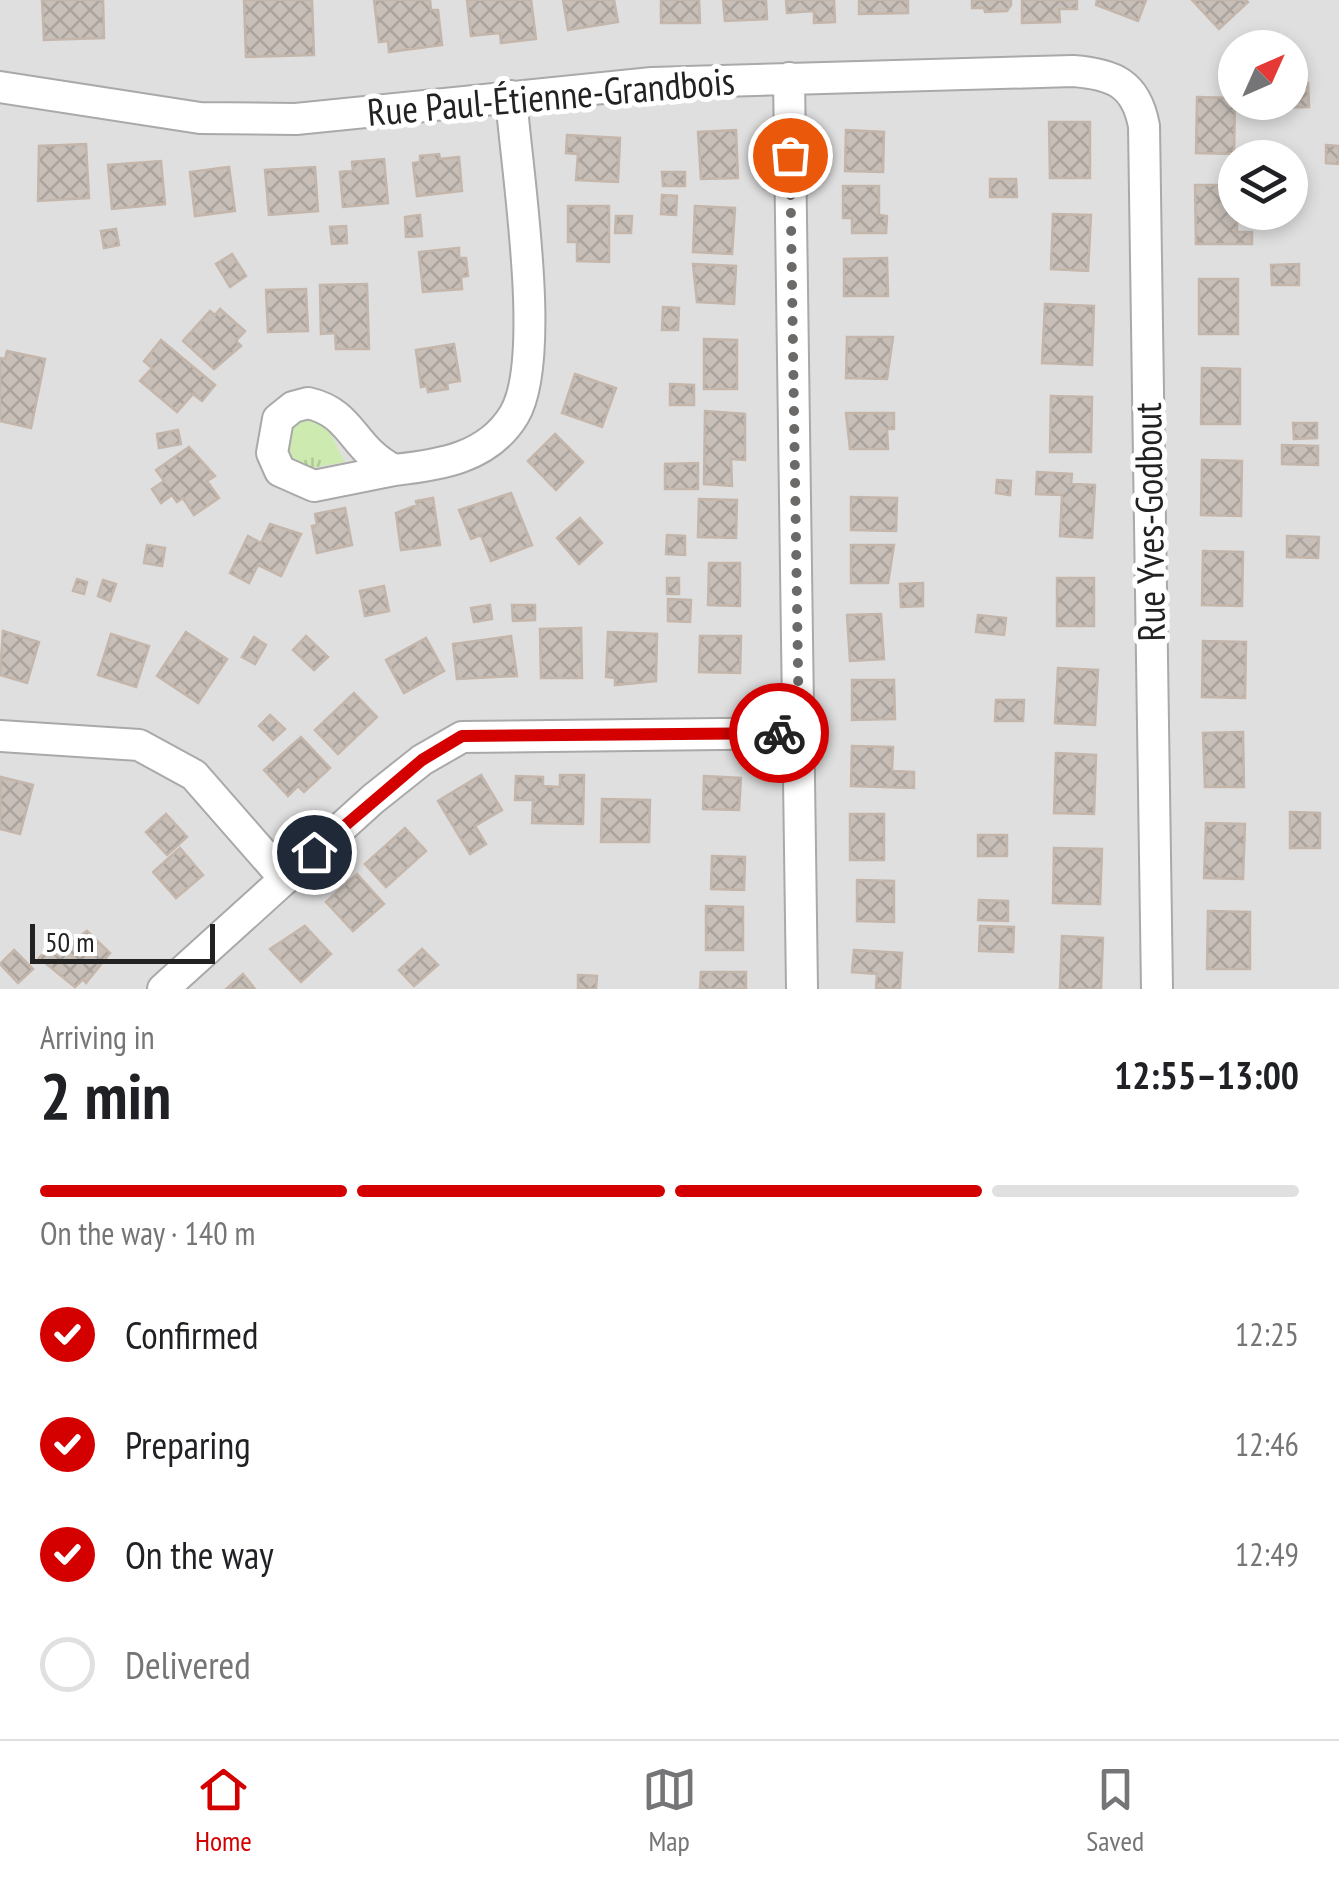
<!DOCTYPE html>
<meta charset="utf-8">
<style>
body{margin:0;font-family:"PT Sans Narrow",sans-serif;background:#f6f6f6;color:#202124;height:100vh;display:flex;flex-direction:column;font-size:38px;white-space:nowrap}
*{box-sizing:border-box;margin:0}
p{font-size:32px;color:#757577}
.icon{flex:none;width:55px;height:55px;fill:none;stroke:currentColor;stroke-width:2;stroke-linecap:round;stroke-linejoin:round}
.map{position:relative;height:989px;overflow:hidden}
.panel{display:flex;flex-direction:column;background:#fff;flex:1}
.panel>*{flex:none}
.needle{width:65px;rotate:45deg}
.buttons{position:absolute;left:1218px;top:30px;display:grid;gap:20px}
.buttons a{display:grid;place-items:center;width:90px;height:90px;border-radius:50%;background:#fff;box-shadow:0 5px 15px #0003;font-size:50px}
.scale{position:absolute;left:30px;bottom:25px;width:185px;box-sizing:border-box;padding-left:10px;border:5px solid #222;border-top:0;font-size:28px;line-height:35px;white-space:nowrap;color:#222;-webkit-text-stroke:8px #fff;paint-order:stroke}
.pin{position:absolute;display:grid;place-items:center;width:85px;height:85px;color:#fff;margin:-42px;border:5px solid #fff;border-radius:50%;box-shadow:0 2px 10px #0007}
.courier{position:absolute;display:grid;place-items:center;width:100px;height:100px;margin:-50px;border:8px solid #d40000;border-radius:50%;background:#fff;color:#222;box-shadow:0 2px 12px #0007}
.overview em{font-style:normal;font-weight:800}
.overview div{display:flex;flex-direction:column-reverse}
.overview{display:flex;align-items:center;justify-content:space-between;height:170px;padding:0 40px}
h1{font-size:65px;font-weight:800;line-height:75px}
.bar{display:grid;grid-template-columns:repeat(4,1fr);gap:15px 10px;align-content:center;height:120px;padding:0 40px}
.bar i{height:12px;border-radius:8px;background:#e0e0e0}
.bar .active{background:#d40000}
.bar p{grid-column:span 4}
ol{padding:0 40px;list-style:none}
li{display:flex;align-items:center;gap:30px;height:110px}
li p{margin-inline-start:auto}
li .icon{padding:10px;border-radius:50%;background:#d40000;color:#fff;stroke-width:4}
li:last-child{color:#757577}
li i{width:55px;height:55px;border:5px solid #e0e0e0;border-radius:50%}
.tab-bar{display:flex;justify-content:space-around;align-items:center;height:140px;border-top:2px solid #e0e0e0;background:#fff;font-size:28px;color:#757577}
.tab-bar a{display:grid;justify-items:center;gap:5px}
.tab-bar .active{color:#d40000}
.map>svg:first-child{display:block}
.residential{fill:#e0dfdf;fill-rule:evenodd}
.grass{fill:url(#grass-tufts)}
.building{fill:url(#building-cross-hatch);stroke:#c4b6ab;stroke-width:2.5}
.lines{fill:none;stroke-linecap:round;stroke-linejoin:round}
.minor-casing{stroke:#a9a9a9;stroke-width:34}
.minor{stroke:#fff;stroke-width:30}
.done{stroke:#6b6a68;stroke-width:10;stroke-dasharray:0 18}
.route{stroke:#d40000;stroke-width:12}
.labels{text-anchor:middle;stroke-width:10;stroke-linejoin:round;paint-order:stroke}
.street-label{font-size:38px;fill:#222;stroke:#fff}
</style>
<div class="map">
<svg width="1339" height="989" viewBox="0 0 1339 989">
<defs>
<pattern id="grass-tufts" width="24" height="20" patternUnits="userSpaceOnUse" patternTransform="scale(2.5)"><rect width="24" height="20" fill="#cdebb0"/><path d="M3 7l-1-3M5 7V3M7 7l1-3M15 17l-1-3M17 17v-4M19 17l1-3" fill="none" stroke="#b0c997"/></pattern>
<pattern id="building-cross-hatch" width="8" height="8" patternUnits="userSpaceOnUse" patternTransform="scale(2.5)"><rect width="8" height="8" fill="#c7bfb8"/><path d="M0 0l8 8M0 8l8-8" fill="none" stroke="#aba49e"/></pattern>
</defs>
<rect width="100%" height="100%" fill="#f2efe9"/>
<path class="residential" d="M0 0H1339V989H0ZM1235 48H1290V102H1235ZM1235 158H1290V212H1235Z"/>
<path class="grass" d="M306 418 326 425 345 462 306 469 289 460 285 432Z"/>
<path class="building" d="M42 0H103L104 38 44 40Z
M244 0H312L314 55 246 57Z
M374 0H430L431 10H438L442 45 389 52 388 41 379 42Z
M467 0H531L536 39 501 43 500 33 471 36Z
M563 0H614L618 22 568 30Z
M661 0H699L700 23H661Z
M723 0H766L767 19 725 21Z
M786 0H834L835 22 814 23V11L787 13Z
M859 0H908V13L859 14Z
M972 0H1011V5L1007 11 985 12 984 8H972Z
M1022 0H1077V9H1059L1060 22 1022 23Z
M1097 0H1146L1138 21 1096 5Z
M1192 0H1246L1248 2 1219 29Z
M1308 83 1309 107 1261 108V102H1290V84Z
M1197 97 1235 98 1234 154 1196 153Z
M1049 122H1090V178H1050Z
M736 130 738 178 701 179 698 132Z
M846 130 884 132 883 172 845 171Z
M567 135 620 138 618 182 576 180 578 154 566 153Z
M86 144 89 198 38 201 39 146Z
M1326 145 1339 146V164L1326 163Z
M439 154 440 159 459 157 462 191 417 196 413 163 420 162V156Z
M384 159 388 203 343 207 340 172 353 171 352 162Z
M161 161 165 204 112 209 108 165Z
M229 167 235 211 195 216 190 172Z
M315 167 318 211 269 215 265 170Z
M662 172H685V186H663Z
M1290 174H1298L1299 199 1290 200Z
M990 179H1016L1017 197H990Z
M1195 185H1235V212H1249V218L1237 219V232H1252V244H1196Z
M843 186H879V215L887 216 886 233H852V218H843Z
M662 195 677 196 676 215 661 214Z
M568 206H609V262L577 261V242H568Z
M695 206 735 208 732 254 693 252Z
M1053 214 1091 215 1088 271 1051 269Z
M420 215 422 236 406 237 405 217Z
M616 216H632L631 233H615Z
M346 226 347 243 332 244 330 227Z
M116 229 119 245 104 248 101 231Z
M459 248V258H466L468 276 461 277 462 289 423 292 419 252Z
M232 254 246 276 230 287 216 264Z
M887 258 888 296H844V259Z
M693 264 736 266 734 304 697 302Z
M1299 264V285H1272L1271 265Z
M1199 279H1238V334H1199Z
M367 284 369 349H336L335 333 321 334 320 285Z
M306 289 308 331 268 332 266 290Z
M1045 304 1094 306 1092 365 1042 363Z
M663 307 679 308 678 330H662Z
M220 309 245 331 236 341 241 346 214 369 183 341 210 311 215 315Z
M847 337H893L887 379 846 378Z
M704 339 737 340V389H704Z
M161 340 215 385 202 401 193 394 177 412 140 381 152 368 144 361Z
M454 344 460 381 447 383 448 389 428 392 427 386 421 387 416 350Z
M7 351 45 359 31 428 0 421V358L5 359Z
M1202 368 1240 369V424H1201Z
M575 374 616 388 602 427 562 413Z
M670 384 694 385V405H670Z
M1051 396 1092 397 1091 452H1050Z
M705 411 745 414V460L731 459 732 486 704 484Z
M846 413H894V429H887L888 449H850Z
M1293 423H1317V438L1294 439Z
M178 430 181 444 159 448 157 434Z
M555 434 583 462 556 490 528 461Z
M1282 445 1318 446V465L1282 464Z
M189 447 215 476 207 481 219 498 194 515 183 498 177 502 172 495 161 503 152 489 164 481 156 470Z
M1202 460 1242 461 1241 516 1201 515Z
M698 463V489H665V464Z
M1037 472 1072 474 1071 484 1095 485 1092 538 1060 536 1062 495 1036 494Z
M997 480 1011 481 1010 495 996 493Z
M511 493 532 545 491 561 481 535 471 539 459 510Z
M851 497 897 498 896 531 851 530Z
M433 498 440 545 401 550 396 513 417 505 416 501Z
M699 499 737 500 736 538 698 537Z
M345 508 352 545 317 553 312 526 317 525 315 514Z
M580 518 602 543 579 564 557 538Z
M270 524 301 534 281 576 258 565 249 583 230 573 248 536 261 543Z
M667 535 685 536V555L666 554Z
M1287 536 1319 537 1318 558 1287 557Z
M147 545 165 548 162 566 144 563Z
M851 545H894L888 583H851Z
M1203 551 1243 552 1242 606 1202 605Z
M709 563H740V606L708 605Z
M667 578H679V594H667Z
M1057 578H1094V626H1057Z
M77 579 87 582 84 594 73 591Z
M103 580 116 584 110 601 98 596Z
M923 583V606L901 607 900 584Z
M384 586 389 611 365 616 360 591Z
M668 599 691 600 690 622 668 621Z
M490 605 492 619 474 622 471 608Z
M512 605H535V620L513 621Z
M881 614 884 659 850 661 847 615Z
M978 615 1006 618 1004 635 976 632Z
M581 628 582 678H541L540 629Z
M3 631 39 642 27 683 0 675Z
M186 632 227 659 198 703 157 676Z
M608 632 657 634 656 681 615 685V678L606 677Z
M111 634 149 646 136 687 98 675Z
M306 636 328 657 314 670 293 650Z
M511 636 517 676 457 679 453 644Z
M700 636H741L740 673 699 672Z
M254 637 266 645 255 664 242 657Z
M426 638 444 671 404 693 386 660Z
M1203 641 1246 642 1245 698 1202 697Z
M1058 668 1098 670 1095 725 1055 723Z
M852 680H894L895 719 852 720Z
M354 693 377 717 338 754 315 730Z
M996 700H1024L1023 721H995Z
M270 715 285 729 273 740 259 726Z
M1243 732 1244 787H1205L1203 733Z
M301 737 330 768 304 792 298 786 288 796 264 770Z
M852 746 893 747 892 771 914 772V788L851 786Z
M1056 753 1096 755 1094 814 1054 813Z
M481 775 502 810 475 826 486 844 470 854 438 801Z
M560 775H584L583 824 532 823 533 800H515L516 776 543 777V786L560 787Z
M704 776 741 778 739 810 703 809Z
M1 777 33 785 20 834 0 829Z
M602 799 650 800 649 842H601Z
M1290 812 1320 813V848H1290Z
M166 814 187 837 167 855 146 832Z
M850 814H884V860H850Z
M1206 823 1245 824 1243 879 1204 878Z
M405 828 426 851 386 887 365 864Z
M978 835H1007V856H978Z
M180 848 203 875 176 898 153 872Z
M1054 848 1102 849 1100 904 1053 903Z
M712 856 745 857 744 890 711 889Z
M357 874 384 904 353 931 326 902Z
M857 880 894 881V922L857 921Z
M979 900 1008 901V921L978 920Z
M706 906 743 907V950H706Z
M1208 911 1250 912V969H1207Z
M305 926 331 954 301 982 270 949Z
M980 926 1014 927 1013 952 979 951Z
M87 931 110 953 86 983 83 979 75 987 39 958 49 948 56 955Z
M1062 936 1103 938 1101 989H1060Z
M422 949 438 965 414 986 399 970Z
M14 950 33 969 18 983 0 964Z
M854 950 902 953 900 989 876 988 877 974 852 972Z
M701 972H746V989H700Z
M243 974 255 989H226Z
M578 975 597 976 596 989H578Z"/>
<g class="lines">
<defs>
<path id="minor" d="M789 78 802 989
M0 87 200 118 296 119 652 83 1073 71C1113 74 1136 83 1144 126L1157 989
M308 403C353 413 352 449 394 470L314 486 280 471 272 453 278 419 293 407Z
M394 470C440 465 488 458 514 415 548 359 516 167 511 96
M0 736 139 745 194 775 285 879
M163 989 373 799 422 760 462 737 799 733"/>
</defs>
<use href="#minor" class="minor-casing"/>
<use href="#minor" class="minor"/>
</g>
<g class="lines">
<path class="done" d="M779 733H799L790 155"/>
<path class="route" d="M314 852 422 760 462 736 779 733"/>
</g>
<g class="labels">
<g class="street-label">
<text transform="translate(551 97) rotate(-5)" y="13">Rue Paul-Étienne-Grandbois</text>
<text transform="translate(1150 522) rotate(-91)" y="13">Rue Yves-Godbout</text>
</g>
</g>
</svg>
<div class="buttons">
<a><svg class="needle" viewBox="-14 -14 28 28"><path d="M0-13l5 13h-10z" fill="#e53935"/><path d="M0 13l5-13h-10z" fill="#757577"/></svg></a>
<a><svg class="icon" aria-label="layers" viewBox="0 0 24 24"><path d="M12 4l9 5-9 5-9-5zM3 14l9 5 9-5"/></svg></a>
</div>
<div class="scale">50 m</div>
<div class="pin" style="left:790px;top:155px;background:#ea580c"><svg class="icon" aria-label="bag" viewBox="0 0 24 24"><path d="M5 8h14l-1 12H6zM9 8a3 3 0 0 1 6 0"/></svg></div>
<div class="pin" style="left:314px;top:852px;background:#1f2937"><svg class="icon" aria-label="home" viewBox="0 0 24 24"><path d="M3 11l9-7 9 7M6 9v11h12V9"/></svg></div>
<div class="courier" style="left:779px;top:733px"><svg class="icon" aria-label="bike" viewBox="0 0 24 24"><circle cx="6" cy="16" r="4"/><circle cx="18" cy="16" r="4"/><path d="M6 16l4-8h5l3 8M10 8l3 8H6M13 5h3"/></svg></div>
</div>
<section class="panel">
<div class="overview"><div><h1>2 min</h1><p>Arriving in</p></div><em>12:55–13:00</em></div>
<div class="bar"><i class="active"></i><i class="active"></i><i class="active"></i><i></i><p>On the way · 140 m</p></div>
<ol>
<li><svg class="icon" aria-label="check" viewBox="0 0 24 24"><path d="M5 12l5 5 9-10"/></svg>Confirmed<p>12:25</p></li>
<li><svg class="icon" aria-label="check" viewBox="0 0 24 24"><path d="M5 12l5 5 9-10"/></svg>Preparing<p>12:46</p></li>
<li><svg class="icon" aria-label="check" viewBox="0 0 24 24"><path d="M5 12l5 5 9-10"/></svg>On the way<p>12:49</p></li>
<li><i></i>Delivered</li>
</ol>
</section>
<nav class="tab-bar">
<a class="active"><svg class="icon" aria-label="home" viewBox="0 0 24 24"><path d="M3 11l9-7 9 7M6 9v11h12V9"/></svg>Home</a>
<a><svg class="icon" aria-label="map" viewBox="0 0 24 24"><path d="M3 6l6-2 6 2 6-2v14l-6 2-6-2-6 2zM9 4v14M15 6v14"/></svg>Map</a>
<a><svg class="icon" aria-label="saved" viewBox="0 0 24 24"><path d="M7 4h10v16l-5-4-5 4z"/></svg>Saved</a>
</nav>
